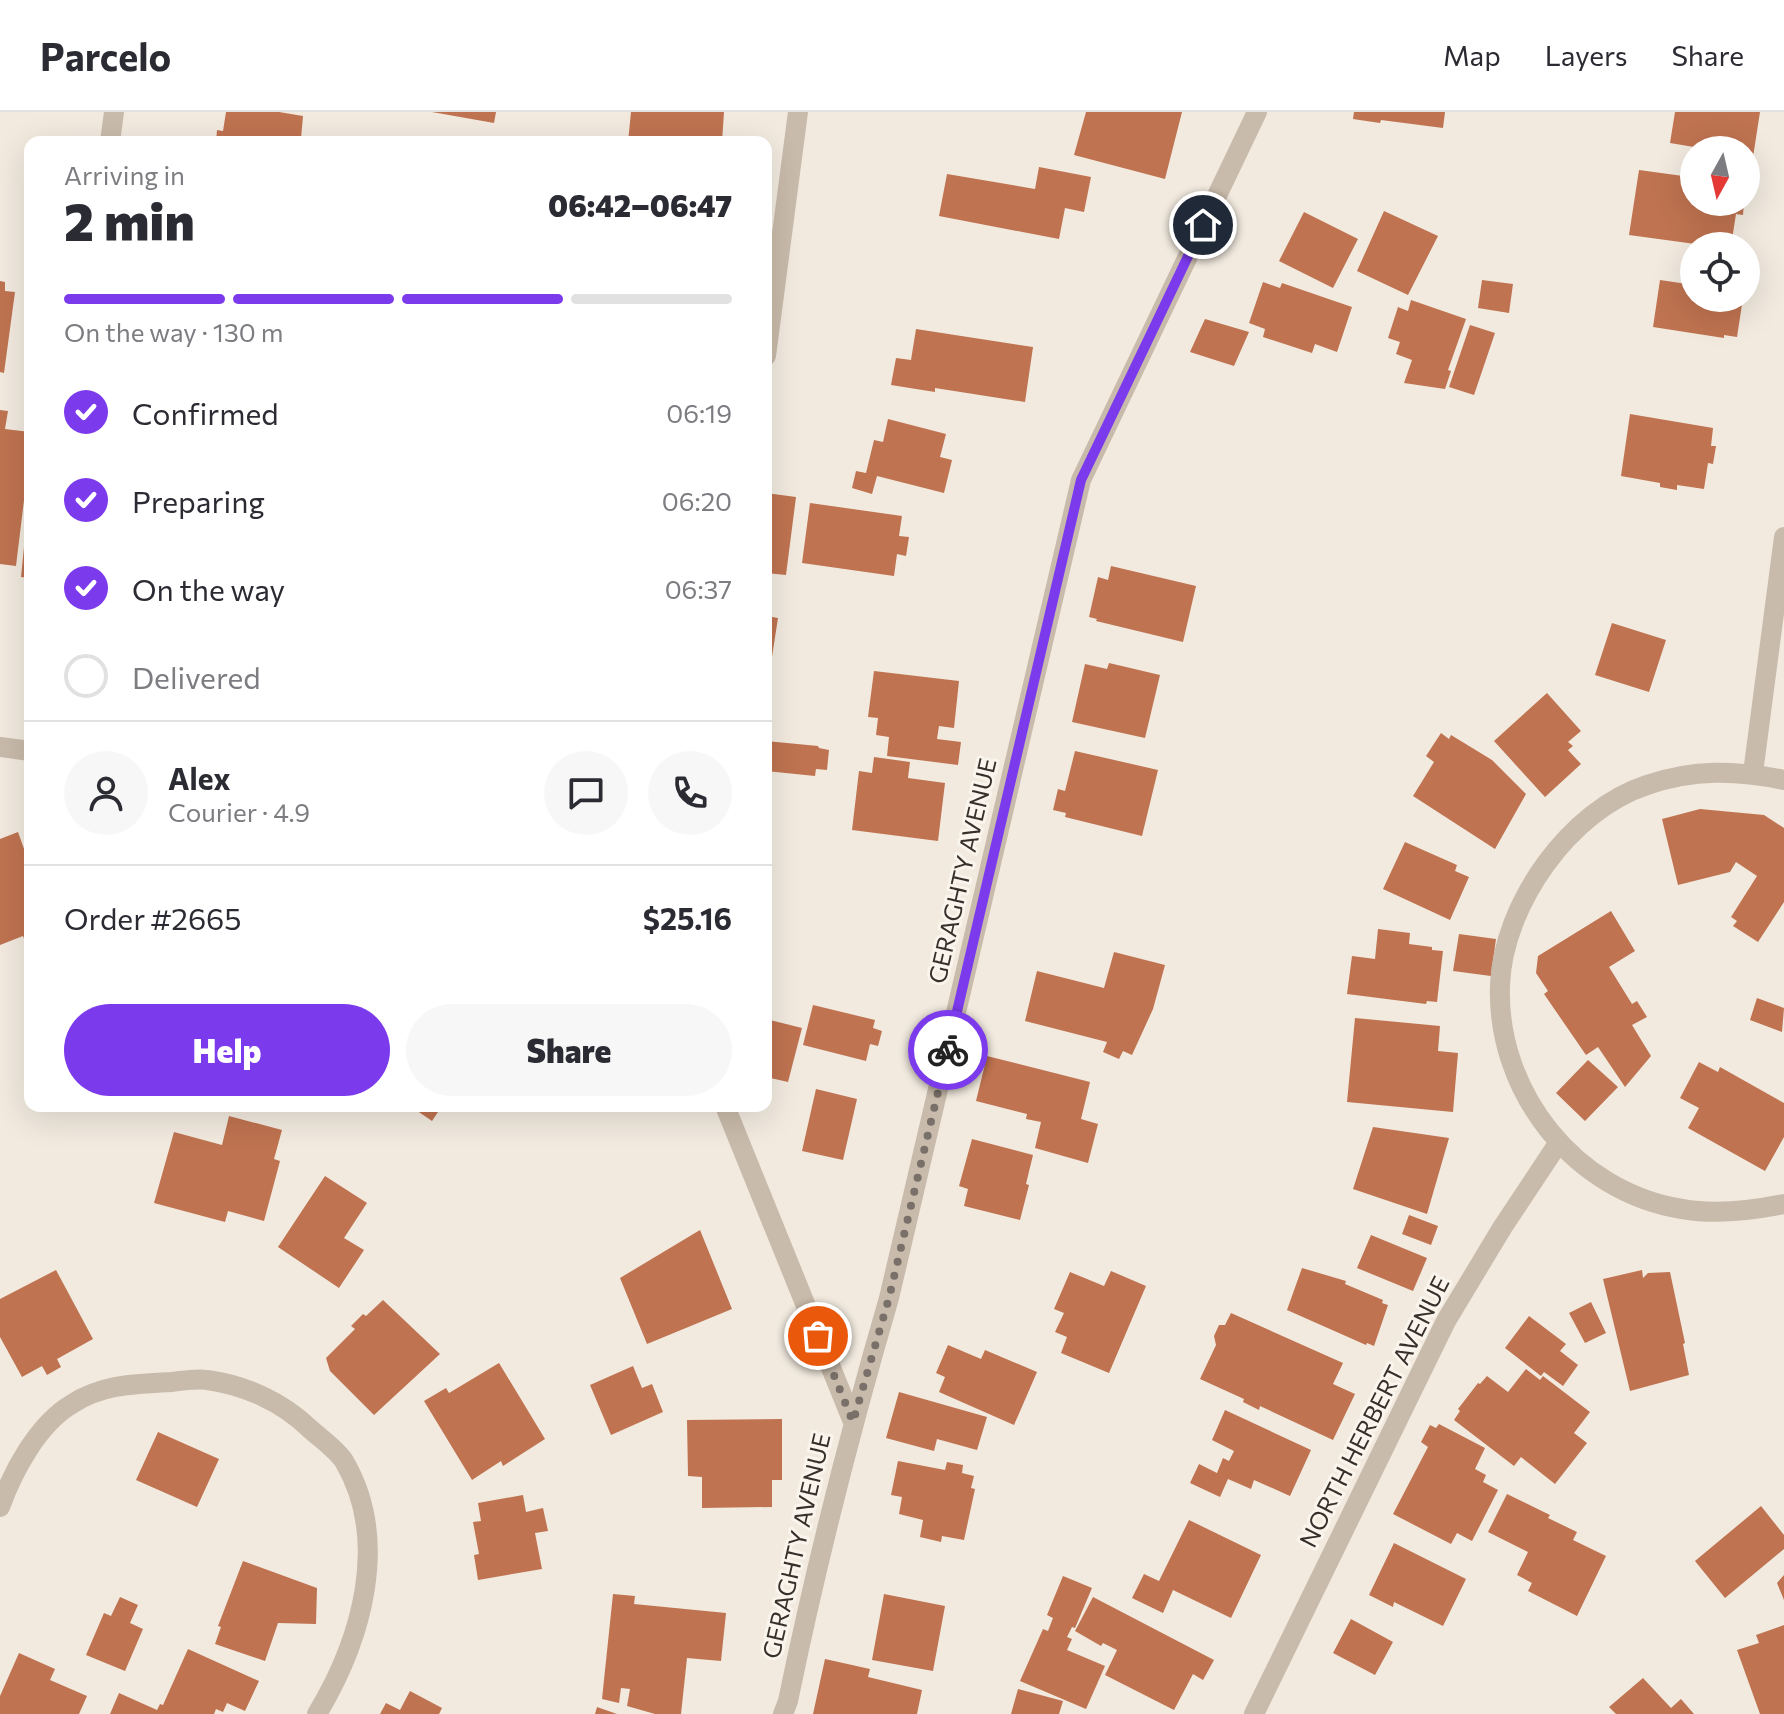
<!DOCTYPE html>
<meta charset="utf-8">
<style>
body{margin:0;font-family:Commissioner,sans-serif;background:#f7f7f7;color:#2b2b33;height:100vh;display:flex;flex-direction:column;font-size:30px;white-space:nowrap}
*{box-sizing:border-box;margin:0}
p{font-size:26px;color:#7c7c81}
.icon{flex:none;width:44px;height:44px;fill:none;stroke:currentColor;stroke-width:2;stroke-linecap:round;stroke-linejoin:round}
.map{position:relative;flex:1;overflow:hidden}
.drawer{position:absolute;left:24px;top:24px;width:748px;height:976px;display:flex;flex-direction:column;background:#fff;border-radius:16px;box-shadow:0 8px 32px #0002}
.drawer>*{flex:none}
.needle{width:52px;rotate:188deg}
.tools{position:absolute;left:1680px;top:24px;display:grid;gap:16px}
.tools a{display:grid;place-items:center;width:80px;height:80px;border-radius:50%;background:#fff;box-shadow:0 8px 32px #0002;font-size:40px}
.pin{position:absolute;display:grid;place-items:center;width:68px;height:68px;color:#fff;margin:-34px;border:4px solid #fff;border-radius:50%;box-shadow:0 2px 8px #0007}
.courier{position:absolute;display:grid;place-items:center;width:80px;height:80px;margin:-40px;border:6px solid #7c3aed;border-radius:50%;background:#fff;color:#222;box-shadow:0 2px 10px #0007}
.summary em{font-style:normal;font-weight:800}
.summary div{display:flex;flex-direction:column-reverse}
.summary{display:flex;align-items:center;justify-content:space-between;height:136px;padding:0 40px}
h1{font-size:52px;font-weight:800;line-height:60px}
.bar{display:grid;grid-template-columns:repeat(4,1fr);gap:12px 8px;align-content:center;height:96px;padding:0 40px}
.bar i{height:10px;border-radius:6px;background:#e1e1e2}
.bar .current{background:#7c3aed}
.bar p{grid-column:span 4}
.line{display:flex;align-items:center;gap:20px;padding:0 40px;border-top:2px solid #e1e1e2}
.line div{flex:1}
.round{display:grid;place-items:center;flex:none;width:84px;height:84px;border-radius:42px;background:#f7f7f7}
ol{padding:0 40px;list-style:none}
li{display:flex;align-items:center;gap:24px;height:88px}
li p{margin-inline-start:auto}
li .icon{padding:8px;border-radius:50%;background:#7c3aed;color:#fff;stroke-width:4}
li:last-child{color:#7c7c81}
li i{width:44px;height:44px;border:4px solid #e1e1e2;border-radius:50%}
.cta{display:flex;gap:16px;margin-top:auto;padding:16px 40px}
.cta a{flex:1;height:92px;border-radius:48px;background:#7c3aed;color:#fff;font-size:32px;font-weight:800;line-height:92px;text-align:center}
.cta a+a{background:#f7f7f7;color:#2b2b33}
header{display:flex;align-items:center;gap:48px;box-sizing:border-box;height:112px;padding:0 40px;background:#fff;border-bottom:2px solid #e1e1e2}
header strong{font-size:38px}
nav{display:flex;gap:44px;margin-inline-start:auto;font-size:28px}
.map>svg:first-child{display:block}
.building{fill:#bf7350}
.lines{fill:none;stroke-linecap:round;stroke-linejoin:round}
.minor{stroke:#c9bbab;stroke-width:20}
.done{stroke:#797069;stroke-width:8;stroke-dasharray:0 14.4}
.route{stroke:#7c3aed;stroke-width:10}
.labels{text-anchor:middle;stroke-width:6;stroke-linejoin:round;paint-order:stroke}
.street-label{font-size:24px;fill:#382f2a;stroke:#f9f4ec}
</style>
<header>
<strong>Parcelo</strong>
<nav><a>Map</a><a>Layers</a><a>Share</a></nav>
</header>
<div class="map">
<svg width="1784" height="1602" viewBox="0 0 1784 1602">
<rect width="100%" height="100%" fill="#f2eadf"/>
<path class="building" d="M226 0H279L303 4 301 27 312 28V30H216L217 18 223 19Z
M432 0H496L494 11Z
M631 0H724L722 30H628Z
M1086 0H1182L1165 67 1074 43Z
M1354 0H1445L1443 16 1381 8 1380 11 1353 7Z
M1675 0H1760L1753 45 1746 43V38H1712L1670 31Z
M1039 55 1091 65 1084 100 1065 96 1059 127 939 104 947 62 1035 77Z
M1639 58 1683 64 1684 60 1694 61V90H1744L1743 103 1736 102 1731 134H1710L1629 123Z
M1384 99 1438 124 1408 183 1357 159Z
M1304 100 1358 127 1333 176 1279 149Z
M1482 168 1513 172 1509 201 1478 196Z
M1660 168 1694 173V186H1743L1737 225 1724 223V226L1653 215Z
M0 169 5 170V179L15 180 4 261 0 260Z
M1263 170 1280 176 1282 171 1352 195 1337 240 1315 232 1312 241 1263 225 1265 217 1249 211Z
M1411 188 1466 207 1448 258 1451 259 1445 277 1404 271 1412 248 1396 242 1400 230 1388 226 1398 195 1408 199Z
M1205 207 1249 220 1234 254 1190 240Z
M1470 213 1495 221 1474 283 1449 275Z
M916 217 1033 235 1025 290 935 276V280L891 273 896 246 911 248Z
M0 298 8 299 5 317 30 320V339L16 454 0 452Z
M1630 302 1713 316 1711 334H1716L1713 352 1708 351 1704 377 1677 373V378L1660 375V371L1621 364Z
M888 307 946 322 940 345 952 348 944 381 877 364 872 382 852 376 856 359 866 361 874 328 883 330Z
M766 381 796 385 786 463 766 461Z
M810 391 902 404 899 424 909 425 906 444 897 442 894 464 802 451Z
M25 425 30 426V466L21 465Z
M1111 454 1196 474 1183 530 1096 509 1097 507 1089 505 1098 465 1108 468Z
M766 504 778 506 771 551 766 550Z
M1612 511 1666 528 1649 580 1595 563Z
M1109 551 1160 563 1145 626 1072 610 1085 552 1107 557Z
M874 559 959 569 954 616 939 614 937 627 961 630 958 653 887 644 889 625 876 623 878 606 868 605Z
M1547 581 1581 619 1568 630 1573 634 1568 638 1581 652 1545 685 1494 629Z
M1441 621 1449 627 1451 623 1492 648 1526 682 1495 737 1413 684 1434 650 1426 644Z
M766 629 818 634 819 636 829 638 827 658 816 657 815 664 766 659Z
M1075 639 1158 658 1142 724 1065 705 1066 701 1053 698 1058 677 1065 679Z
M874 645 910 650 908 666 945 671 938 729 852 718 859 659 872 661Z
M1700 697 1764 703 1784 716V790L1758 830 1733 814 1737 809 1731 805 1757 764 1736 750 1730 760 1678 773 1662 707Z
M18 720 28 748 30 747V827L25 829 23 824 0 833V727Z
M1405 730 1457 753 1455 759 1469 765 1450 808 1383 777Z
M1611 799 1635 839 1609 855 1632 892 1637 889 1647 905 1632 913 1651 944 1625 975 1598 935 1586 943 1544 882 1548 879 1536 861 1538 844Z
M1378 817 1410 821 1409 832 1432 835V838L1443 839 1437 890 1427 889 1426 892 1347 882 1352 844 1375 847Z
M1459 822 1496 827 1491 864 1453 859Z
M1114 840 1165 853 1153 897 1132 943 1123 939 1119 947 1103 940 1107 930 1025 909 1037 859 1104 876Z
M1757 886 1784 896 1782 920 1750 908Z
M813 893 875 908 873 916 882 919 878 934 870 932 866 949 803 933Z
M1355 906 1440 914 1438 939 1458 941 1453 1000 1347 990Z
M766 907 802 916 788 970 766 965Z
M987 944 1090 970 1081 1007 1098 1012 1088 1051 1035 1036 1041 1010 1026 1007 1027 1002 976 989Z
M1588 948 1618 975 1585 1009 1556 981Z
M1699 950 1718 960 1720 955 1784 991V1025L1765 1059 1688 1016 1699 996 1680 986Z
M816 977 857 987 843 1048 802 1039Z
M410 994H442L432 1009Z
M229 1004 282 1018 274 1047 280 1049 264 1109 228 1099 225 1110 154 1091 174 1020 222 1033Z
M1373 1015 1449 1026 1427 1102 1353 1077Z
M972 1027 1033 1043 1026 1072 1029 1073 1020 1108 964 1094 968 1077 959 1074Z
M325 1064 367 1091 344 1126 364 1138 339 1176 278 1135Z
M1409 1103 1438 1114 1431 1133 1402 1122Z
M700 1118 732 1197 647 1232 620 1166Z
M1371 1123 1427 1146 1413 1179 1357 1156Z
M1302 1156 1346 1169 1345 1172 1383 1188 1382 1191 1388 1193 1374 1234 1367 1231 1366 1233 1287 1198Z
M56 1158 93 1227 57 1247 61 1255 47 1263 42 1254 22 1265 0 1225V1187Z
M1642 1158 1643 1166 1648 1161 1670 1160 1685 1231 1683 1232 1689 1263 1630 1279 1603 1167Z
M1111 1159 1146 1174 1109 1261 1061 1241 1067 1225 1055 1220 1064 1201 1054 1197 1070 1160 1104 1174Z
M383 1188 440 1242 374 1303 330 1259 326 1246 355 1217 351 1214 363 1202 366 1204Z
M1591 1190 1606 1221 1585 1231 1569 1201Z
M1231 1201 1343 1251 1333 1272 1355 1282 1333 1328 1260 1294 1259 1298 1243 1290 1244 1287 1200 1267 1216 1233 1214 1224 1219 1213H1225Z
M1529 1204 1566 1232 1560 1239 1578 1253 1563 1274 1544 1260 1541 1264 1505 1236Z
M948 1233 981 1247 985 1238 1037 1260 1014 1313 939 1280 945 1265 936 1261Z
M499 1251 545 1327 503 1354 501 1349 472 1368 424 1289 446 1276 449 1281Z
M633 1254 642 1276 652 1272 663 1300 611 1323 590 1273Z
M1526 1257 1540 1268 1543 1264 1590 1300 1574 1321 1587 1331 1555 1372 1521 1345 1514 1354 1454 1308 1460 1299 1458 1297 1478 1271 1480 1272 1487 1264 1508 1280Z
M899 1280 987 1305 977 1338 937 1327 934 1339 886 1326Z
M1225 1298 1311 1338 1290 1384 1254 1368 1251 1377 1228 1367 1220 1385 1190 1371 1199 1352 1217 1361 1223 1346 1229 1349 1234 1339 1212 1328Z
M782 1307V1368H772V1395L702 1396V1365L688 1364 687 1308Z
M1439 1312 1485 1336 1475 1357 1486 1363 1483 1370 1498 1378 1472 1429 1457 1421 1451 1432 1393 1402 1428 1335 1421 1330 1430 1313 1436 1316Z
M158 1320 219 1347 197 1395 136 1368Z
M898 1349 945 1358 947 1350 963 1353 962 1361 974 1364 971 1376 975 1377 964 1428 942 1424 941 1430 920 1425 923 1408 899 1402 902 1385 891 1383Z
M1507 1382 1550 1403 1548 1406 1577 1420 1573 1428 1606 1444 1577 1504 1528 1479 1532 1471 1517 1463 1528 1440 1488 1420Z
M523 1383 526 1400 543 1396 548 1419 535 1421 542 1457 478 1468 474 1443 479 1442 473 1410 481 1409 478 1391Z
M1761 1394 1784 1423V1437L1725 1486 1695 1449Z
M1189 1408 1261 1443 1231 1506 1173 1478 1163 1501 1132 1486 1144 1462 1159 1469Z
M1394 1431 1466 1467 1443 1514 1394 1490 1393 1495 1369 1483Z
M243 1449 317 1476 316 1512 278 1511 265 1549 215 1532 221 1515 218 1514Z
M1784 1463V1488L1777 1471Z
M1063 1464 1092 1476 1075 1516 1072 1515 1067 1525 1072 1527 1067 1538 1105 1554 1086 1597 1020 1569 1043 1517 1048 1519 1053 1506 1047 1503Z
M613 1482 635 1484 634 1492 726 1501 721 1549 687 1546 681 1602H655L627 1594 630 1577 621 1576 619 1591 602 1587Z
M884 1482 945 1494 933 1559 872 1548Z
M120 1485 138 1493 130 1511 143 1517 125 1559 86 1543 104 1501 111 1504Z
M1093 1485 1214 1548 1203 1568 1193 1562 1174 1598 1105 1563 1117 1538 1103 1531 1101 1534 1075 1519Z
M1351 1507 1393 1530 1375 1563 1333 1541Z
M1784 1513V1602H1760L1737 1538 1759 1531 1756 1523Z
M188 1537 259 1569 245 1599 227 1591 223 1600 216 1597 214 1602H110L119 1581 157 1598 160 1592 163 1593Z
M19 1541 55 1557 50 1568 87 1584 79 1602H0V1584Z
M825 1547 870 1557 868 1565 922 1578 917 1602H813Z
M1643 1566 1671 1596 1681 1587 1694 1602H1616L1609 1595Z
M1018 1577 1063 1589 1059 1602H1011Z
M410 1579 442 1596 439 1602H380L386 1591 400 1598Z
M597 1595 617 1602H595Z"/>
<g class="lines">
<path class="minor" d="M110 30 114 0
M766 244 798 0
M0 635 30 639
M1753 661 1784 425
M1784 668C1737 658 1693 657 1647 673 1570 698 1503 792 1500 873 1496 980 1575 1080 1682 1097 1716 1103 1750 1099 1784 1092
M725 994 853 1310
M0 1395C13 1359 38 1312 72 1292 102 1272 136 1272 171 1270 182 1269 195 1266 207 1268 245 1273 282 1290 309 1316 320 1326 336 1337 344 1349 391 1429 361 1529 317 1602
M783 1602 788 1589C816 1453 850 1320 889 1186L1081 368 1257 0
M1254 1602 1446 1209 1502 1116 1559 1030"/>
</g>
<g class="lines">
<path class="done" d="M818 1224 853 1310 889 1186 948 938"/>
<path class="route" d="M948 938 1081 368 1203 113"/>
</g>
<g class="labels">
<g class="street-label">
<text transform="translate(963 759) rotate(-77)" y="8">GERAGHTY AVENUE</text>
<text transform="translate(1375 1300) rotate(-63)" y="8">NORTH HERBERT AVENUE</text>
<text transform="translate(797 1434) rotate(-77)" y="8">GERAGHTY AVENUE</text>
</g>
</g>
</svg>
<div class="tools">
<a><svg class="needle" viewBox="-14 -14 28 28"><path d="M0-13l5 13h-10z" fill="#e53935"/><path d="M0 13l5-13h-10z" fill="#7c7c81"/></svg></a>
<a><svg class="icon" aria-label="locate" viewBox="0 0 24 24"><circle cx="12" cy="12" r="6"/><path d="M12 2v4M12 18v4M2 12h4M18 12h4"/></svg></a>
</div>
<div class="pin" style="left:818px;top:1224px;background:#ea580c"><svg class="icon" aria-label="bag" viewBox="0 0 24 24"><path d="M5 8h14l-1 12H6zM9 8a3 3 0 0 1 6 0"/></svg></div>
<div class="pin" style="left:1203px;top:113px;background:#1f2937"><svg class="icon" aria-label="home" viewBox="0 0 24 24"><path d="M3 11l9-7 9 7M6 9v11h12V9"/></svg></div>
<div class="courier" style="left:948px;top:938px"><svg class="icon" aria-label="bike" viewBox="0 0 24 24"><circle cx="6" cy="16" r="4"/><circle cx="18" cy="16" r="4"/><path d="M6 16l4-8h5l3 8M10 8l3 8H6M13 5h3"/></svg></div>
<section class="drawer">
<div class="summary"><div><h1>2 min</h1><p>Arriving in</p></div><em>06:42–06:47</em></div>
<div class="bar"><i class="current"></i><i class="current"></i><i class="current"></i><i></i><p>On the way · 130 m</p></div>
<ol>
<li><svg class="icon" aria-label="check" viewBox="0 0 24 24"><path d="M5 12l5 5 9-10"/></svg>Confirmed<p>06:19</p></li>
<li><svg class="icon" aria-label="check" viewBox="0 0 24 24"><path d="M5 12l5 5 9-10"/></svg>Preparing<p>06:20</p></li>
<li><svg class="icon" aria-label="check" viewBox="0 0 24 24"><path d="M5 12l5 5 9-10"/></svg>On the way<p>06:37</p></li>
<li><i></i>Delivered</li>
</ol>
<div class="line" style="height:144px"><a class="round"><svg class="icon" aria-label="person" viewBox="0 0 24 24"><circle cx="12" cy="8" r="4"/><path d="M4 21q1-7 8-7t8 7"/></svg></a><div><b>Alex</b><p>Courier · 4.9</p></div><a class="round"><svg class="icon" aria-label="chat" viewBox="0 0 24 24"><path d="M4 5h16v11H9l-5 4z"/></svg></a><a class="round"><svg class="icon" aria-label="phone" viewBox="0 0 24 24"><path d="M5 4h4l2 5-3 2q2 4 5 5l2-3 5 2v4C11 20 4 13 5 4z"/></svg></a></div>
<div class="line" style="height:104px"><div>Order #2665</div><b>$25.16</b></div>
<div class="cta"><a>Help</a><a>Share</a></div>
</section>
</div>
